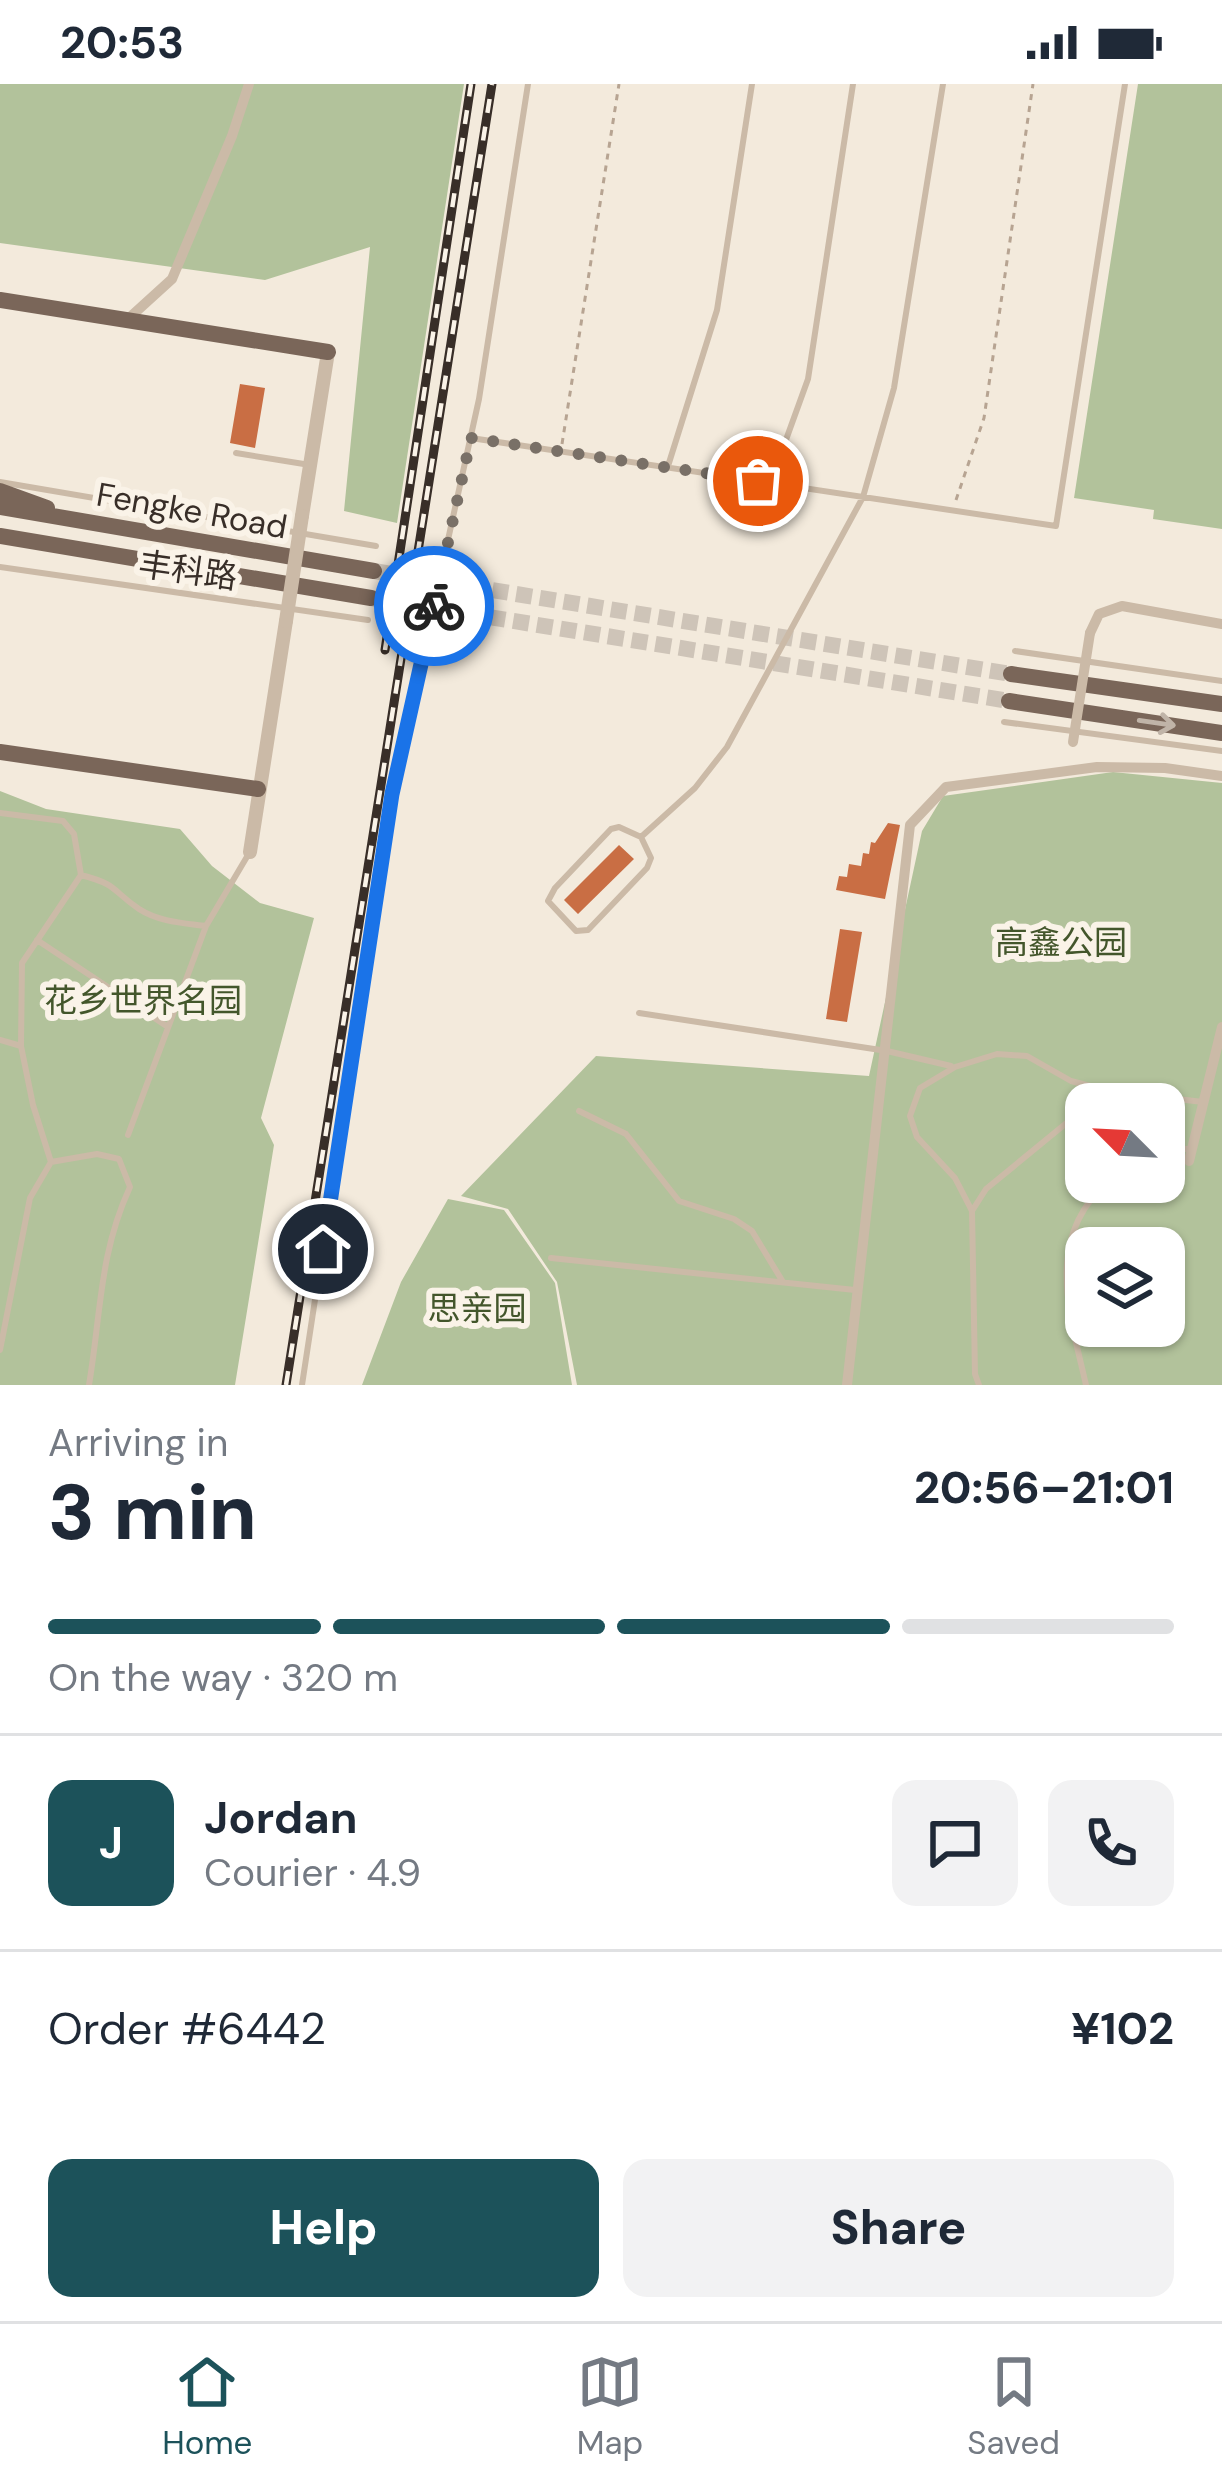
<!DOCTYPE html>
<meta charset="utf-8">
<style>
body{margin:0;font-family:"DM Sans","Noto Sans SC",sans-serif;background:#f2f2f3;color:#1f2937;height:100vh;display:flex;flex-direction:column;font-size:45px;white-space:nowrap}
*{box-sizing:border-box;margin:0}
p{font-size:39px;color:#747a83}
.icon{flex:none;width:66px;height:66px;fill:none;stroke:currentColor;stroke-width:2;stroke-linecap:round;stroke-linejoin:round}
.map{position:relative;height:1301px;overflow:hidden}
.side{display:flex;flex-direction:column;background:#fff;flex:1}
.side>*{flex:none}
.needle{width:78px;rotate:294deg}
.fabs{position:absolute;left:1065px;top:999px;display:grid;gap:24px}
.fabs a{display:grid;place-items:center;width:120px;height:120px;border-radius:24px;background:#fff;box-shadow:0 3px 9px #0004;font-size:60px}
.pin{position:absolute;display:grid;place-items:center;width:102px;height:102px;color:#fff;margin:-51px;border:6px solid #fff;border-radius:50%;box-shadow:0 3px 12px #0007}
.courier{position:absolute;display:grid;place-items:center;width:120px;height:120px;margin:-60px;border:9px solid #1a73e8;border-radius:50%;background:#fff;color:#222;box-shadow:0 3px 15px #0007}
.head em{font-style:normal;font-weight:800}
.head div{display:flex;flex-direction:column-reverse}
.head{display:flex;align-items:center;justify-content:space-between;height:204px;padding:0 48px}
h1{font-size:78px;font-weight:800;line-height:90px}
.bar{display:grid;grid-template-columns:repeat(4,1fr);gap:18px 12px;align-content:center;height:144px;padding:0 48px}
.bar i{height:15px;border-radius:9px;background:#e0e1e3}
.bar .selected{background:#1c525a}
.bar p{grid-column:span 4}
.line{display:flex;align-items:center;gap:30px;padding:0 48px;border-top:3px solid #e0e1e3}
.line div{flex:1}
.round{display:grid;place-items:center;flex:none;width:126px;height:126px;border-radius:24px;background:#f2f2f3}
.primary-button{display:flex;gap:24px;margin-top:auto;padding:24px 48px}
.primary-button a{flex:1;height:138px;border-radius:24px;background:#1c525a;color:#fff;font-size:48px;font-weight:800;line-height:138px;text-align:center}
.primary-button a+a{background:#f2f2f3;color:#1f2937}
.status{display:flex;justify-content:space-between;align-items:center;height:84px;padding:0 60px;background:#fff;direction:ltr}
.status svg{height:33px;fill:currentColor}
.menu{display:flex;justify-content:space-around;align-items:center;height:168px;border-top:3px solid #e0e1e3;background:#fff;font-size:33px;color:#747a83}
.menu a{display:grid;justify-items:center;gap:6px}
.menu .selected{color:#1c525a}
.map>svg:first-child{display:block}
.green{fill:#b2c29b;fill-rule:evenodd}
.building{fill:#c96e44}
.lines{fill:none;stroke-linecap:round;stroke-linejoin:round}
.primary-tunnel{stroke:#cec4b8;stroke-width:16;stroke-dasharray:16 8;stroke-linecap:butt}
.path{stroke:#b7a492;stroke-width:3;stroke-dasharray:6 6;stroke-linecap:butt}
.service{stroke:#cbbaa7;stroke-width:6}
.minor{stroke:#cbbaa7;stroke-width:10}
.tertiary{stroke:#cbbaa7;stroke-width:14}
.primary{stroke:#7a6659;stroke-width:16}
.rail-casing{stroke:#382e28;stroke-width:9}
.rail{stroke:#faf3e8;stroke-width:4.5;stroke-dasharray:14;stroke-linecap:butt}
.minor-bridge{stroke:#cbbaa7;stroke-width:10}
.tertiary-bridge{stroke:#cbbaa7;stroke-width:14}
.oneway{stroke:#c0b4a8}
.done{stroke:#797067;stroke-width:12;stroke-dasharray:0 21.6}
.route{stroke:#1a73e8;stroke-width:15}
.labels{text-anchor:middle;stroke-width:12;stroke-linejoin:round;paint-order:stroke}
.street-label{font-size:33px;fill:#382e28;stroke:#faf3e8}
.park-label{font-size:33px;fill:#43562b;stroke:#faf3e8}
</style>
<div class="status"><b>20:53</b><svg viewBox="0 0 49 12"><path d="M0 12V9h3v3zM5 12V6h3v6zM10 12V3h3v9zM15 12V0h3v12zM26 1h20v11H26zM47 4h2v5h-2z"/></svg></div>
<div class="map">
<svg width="1222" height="1301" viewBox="0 0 1222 1301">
<rect width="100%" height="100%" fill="#f3eadc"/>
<path class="green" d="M0 0H464L397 439 344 427 370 163 265 196 0 159Z
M1138 0H1222V445L1153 435 1154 426 1074 414Z
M1113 688 1222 699V1301H577L557 1198 508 1125 461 1112 596 972 869 992 922 747 943 712ZM1086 1020H1164V1098H1086ZM1086 1164H1164V1242H1086Z
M0 707 46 725 180 745 212 782 260 819 314 834 261 1034 274 1061 235 1301H0Z
M448 1115 504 1126 555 1199 572 1301H362L401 1198Z"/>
<path class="building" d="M240 300 265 304 255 364 230 359Z
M888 739 900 741 885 815 836 806 839 792 847 793 849 780 861 782 863 769 869 770 871 758 875 759Z
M619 761 634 775 578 830 564 816Z
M840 845 862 848 847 938 826 935Z"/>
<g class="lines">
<path class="primary-tunnel" d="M374 487 1011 590
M371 514 1009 617"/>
<path class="path" d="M562 360 619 0
M956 416 984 334 1033 0"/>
<path class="service" d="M471 354 1056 442 1125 0
M236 369 310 381
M668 382 717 226 752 0
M0 398 376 462
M762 422 808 295 853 0
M0 483 368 536
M1015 567 1222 597
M1004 638 1222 667
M0 729 63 737 74 750 81 791 22 879 21 962 33 1021 51 1078
M619 743 641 753 651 774 647 784 588 846 576 847 548 817 555 804 611 745Z
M641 753 695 704 727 663 863 413 894 304 943 0
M81 791C119 801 111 806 139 825 159 838 184 839 206 842
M37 856 168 943
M639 929 887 967 951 982
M0 956 21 962
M1090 1020 1109 1007
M579 1027 626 1050 679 1117 734 1135 752 1147 783 1198
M128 1051 206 842 248 771
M1164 1065H1190
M972 1127 986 1105 1086 1023
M551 1174 855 1206
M0 1266 30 1114 51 1078 97 1070 119 1075 130 1103C99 1170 101 1230 89 1301
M302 1301 392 710 479 315 528 0
M979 1301 975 1290 972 1127 955 1094 917 1053 910 1032 920 1004 955 983 997 970 1027 972 1071 997 1109 1007 1203 1018
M1086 1301C1070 1230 1043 1154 1108 1098"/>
<path class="minor" d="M128 235 172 195 232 52 249 0
M1090 549 1099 530 1122 522 1222 540
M1189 1077 1222 943
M847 1301 910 741 946 703 1097 683 1165 684 1222 692"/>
<path class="tertiary" d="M302 432 328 268
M250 768 286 537"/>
<path class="primary" d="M0 216 328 268
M0 407 47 424
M0 423 374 487
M0 452 371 514
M1011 590 1222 620
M1009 617 1222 649
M0 668 258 705"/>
<defs>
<path id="rail" d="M385 566 471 0
M286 1301 492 0"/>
</defs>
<use href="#rail" class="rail-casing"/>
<use href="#rail" class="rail"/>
<path class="minor-bridge" d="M1073 658 1090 549"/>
<path class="tertiary-bridge" d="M286 537 302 432"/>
</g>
<defs><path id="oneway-shaft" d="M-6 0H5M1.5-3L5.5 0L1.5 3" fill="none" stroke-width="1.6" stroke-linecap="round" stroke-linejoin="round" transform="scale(3)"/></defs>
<use class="oneway" href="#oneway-shaft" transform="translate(1157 639) rotate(8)"/>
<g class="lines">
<path class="done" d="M434 522 471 354 758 397"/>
<path class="route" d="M323 1165 392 710 434 522"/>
</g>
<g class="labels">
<g class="street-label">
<text transform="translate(192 426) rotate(10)" y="12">Fengke Road</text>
<text transform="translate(188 486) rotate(8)" y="12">丰科路</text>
</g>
<g class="park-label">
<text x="1061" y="870">高鑫公园</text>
<text x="143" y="928">花乡世界名园</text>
<text x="477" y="1236">思亲园</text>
</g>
</g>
</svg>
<div class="fabs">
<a><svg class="needle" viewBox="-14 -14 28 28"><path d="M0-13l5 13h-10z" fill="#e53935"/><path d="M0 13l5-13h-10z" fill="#747a83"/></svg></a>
<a><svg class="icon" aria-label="layers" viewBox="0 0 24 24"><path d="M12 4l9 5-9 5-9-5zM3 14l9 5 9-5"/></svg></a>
</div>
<div class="pin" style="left:758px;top:397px;background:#ea580c"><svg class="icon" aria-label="bag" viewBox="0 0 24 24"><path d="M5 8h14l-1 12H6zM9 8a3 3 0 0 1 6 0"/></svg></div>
<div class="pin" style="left:323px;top:1165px;background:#1f2937"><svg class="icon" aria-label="home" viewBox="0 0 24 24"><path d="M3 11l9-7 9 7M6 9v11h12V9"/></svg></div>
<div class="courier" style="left:434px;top:522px"><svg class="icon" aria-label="bike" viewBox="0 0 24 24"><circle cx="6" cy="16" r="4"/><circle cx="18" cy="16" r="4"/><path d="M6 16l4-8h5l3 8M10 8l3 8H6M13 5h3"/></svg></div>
</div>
<section class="side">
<div class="head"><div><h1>3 min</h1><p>Arriving in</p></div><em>20:56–21:01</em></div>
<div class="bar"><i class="selected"></i><i class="selected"></i><i class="selected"></i><i></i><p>On the way · 320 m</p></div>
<div class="line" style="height:216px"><b class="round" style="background:#1c525a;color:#fff">J</b><div><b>Jordan</b><p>Courier · 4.9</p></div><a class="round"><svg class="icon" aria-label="chat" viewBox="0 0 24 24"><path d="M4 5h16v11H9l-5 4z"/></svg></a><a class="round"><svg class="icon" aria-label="phone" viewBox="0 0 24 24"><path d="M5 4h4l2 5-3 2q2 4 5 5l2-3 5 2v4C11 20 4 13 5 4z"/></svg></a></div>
<div class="line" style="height:156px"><div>Order #6442</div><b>¥102</b></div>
<div class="primary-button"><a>Help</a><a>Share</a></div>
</section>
<nav class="menu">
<a class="selected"><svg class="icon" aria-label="home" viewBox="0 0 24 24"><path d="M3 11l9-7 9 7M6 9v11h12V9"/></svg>Home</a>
<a><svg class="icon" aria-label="map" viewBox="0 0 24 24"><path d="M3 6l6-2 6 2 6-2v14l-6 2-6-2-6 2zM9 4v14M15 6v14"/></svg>Map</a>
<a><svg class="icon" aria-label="saved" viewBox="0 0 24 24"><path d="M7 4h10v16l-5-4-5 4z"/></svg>Saved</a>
</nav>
